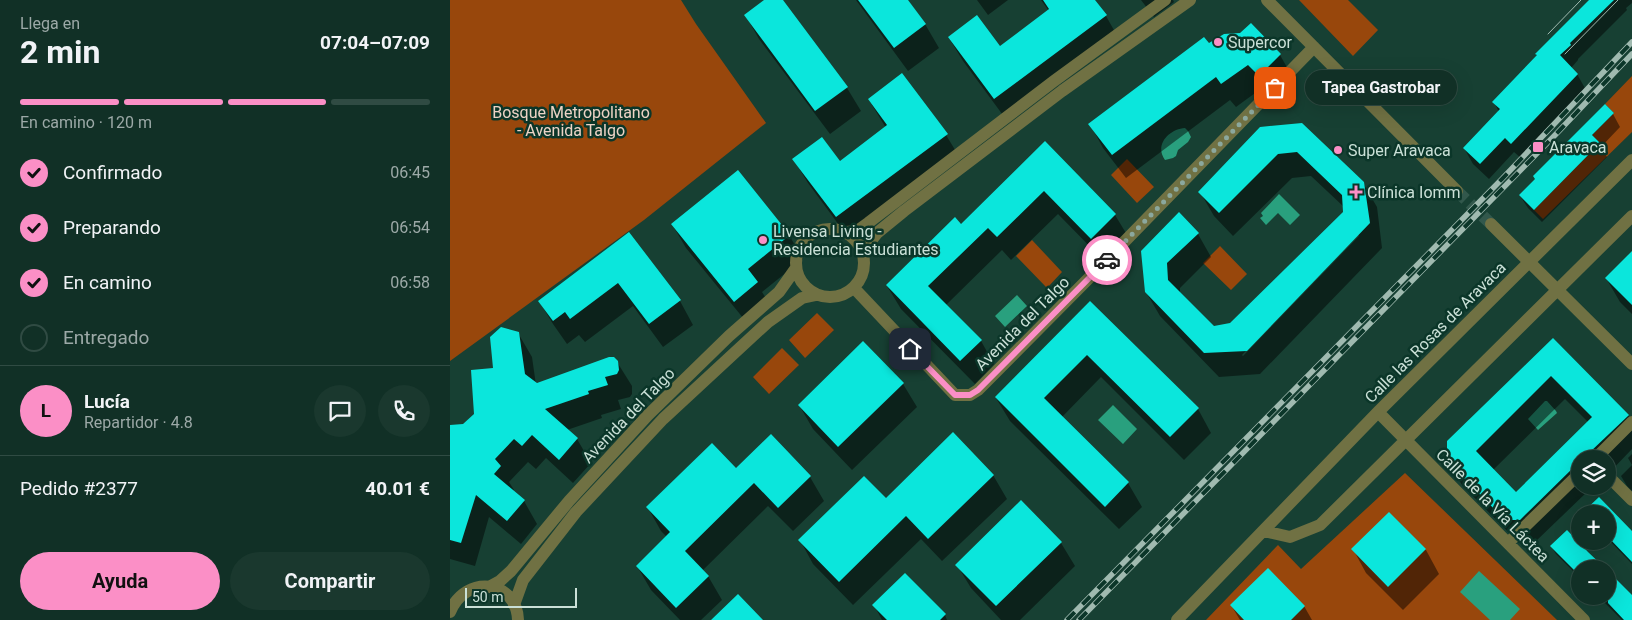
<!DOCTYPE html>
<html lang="es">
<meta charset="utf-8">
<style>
body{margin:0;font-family:Roboto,sans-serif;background:#1a382e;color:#f1f3f6;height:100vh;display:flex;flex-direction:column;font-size:19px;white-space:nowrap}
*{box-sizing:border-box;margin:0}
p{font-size:16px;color:#9ca9a7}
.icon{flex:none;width:28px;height:28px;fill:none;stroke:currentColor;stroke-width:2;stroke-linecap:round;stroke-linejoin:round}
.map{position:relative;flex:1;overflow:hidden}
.side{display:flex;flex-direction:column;background:#113026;width:450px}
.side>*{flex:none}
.tools{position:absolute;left:1121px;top:450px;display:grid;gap:10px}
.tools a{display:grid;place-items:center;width:45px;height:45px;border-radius:50%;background:#113026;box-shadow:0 5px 20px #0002,0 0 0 1px #304b43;font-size:25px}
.scale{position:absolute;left:15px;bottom:12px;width:112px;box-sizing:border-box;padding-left:5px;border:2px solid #cae0d7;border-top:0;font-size:14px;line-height:18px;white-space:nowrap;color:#cae0d7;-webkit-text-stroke:4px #0b3629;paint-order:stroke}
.pin{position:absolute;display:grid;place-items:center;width:42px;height:42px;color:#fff;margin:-21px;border-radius:10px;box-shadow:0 2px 8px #0006}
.courier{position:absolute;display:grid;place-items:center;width:50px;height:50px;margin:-25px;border:4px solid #fb8fc6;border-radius:50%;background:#fff;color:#222;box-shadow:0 1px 6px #0007}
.bubble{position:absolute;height:35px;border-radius:18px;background:#113026;box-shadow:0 5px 20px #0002,0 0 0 1px #304b43;font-size:16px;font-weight:700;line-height:35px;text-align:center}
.summary em{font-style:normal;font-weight:700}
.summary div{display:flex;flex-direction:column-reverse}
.summary{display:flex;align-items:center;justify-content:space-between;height:85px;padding:0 20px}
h1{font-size:32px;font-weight:700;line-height:38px}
.bar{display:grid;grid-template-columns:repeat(4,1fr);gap:8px 5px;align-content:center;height:60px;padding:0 20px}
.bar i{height:6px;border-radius:4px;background:#304b43}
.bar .selected{background:#fb8fc6}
.bar p{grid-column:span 4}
.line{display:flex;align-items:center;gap:12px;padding:0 20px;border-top:1px solid #304b43}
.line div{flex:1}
.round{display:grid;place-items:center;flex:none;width:52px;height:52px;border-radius:26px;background:#1a382e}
ol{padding:0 20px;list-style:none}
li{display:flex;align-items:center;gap:15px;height:55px}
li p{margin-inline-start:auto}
li .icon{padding:5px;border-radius:50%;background:#fb8fc6;color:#111;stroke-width:4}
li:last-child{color:#9ca9a7}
li i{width:28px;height:28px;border:2px solid #304b43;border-radius:50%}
.primary-button{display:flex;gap:10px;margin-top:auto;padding:10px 20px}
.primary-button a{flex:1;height:58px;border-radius:30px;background:#fb8fc6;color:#111;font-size:20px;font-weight:700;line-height:58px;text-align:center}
.primary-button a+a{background:#1a382e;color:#f1f3f6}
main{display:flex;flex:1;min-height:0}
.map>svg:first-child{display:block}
.green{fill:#98470c}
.water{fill:#29a07e}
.shadow{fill:#0007;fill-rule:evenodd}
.building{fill:#0be6dc;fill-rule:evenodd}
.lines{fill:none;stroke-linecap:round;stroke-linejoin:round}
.minor-tunnel{stroke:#32584c;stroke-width:12;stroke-dasharray:12 6;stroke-linecap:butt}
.minor{stroke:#707143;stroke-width:12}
.tram{stroke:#a0bab0;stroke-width:1}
.rail-casing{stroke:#a0bab0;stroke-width:5.5}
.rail{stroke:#0b3629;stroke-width:4;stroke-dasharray:11;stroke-linecap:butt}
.done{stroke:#8ba89e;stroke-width:5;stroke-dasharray:0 9}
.route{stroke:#fb8fc6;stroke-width:6}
.poi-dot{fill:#fb8fc6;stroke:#0b3629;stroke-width:2}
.labels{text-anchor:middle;stroke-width:5;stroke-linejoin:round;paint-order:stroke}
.poi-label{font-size:16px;fill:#cae0d7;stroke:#0b3629;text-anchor:start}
.park-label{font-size:16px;fill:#edd3c5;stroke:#0b3629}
.street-label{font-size:16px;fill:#cae0d7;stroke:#0b3629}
</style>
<main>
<section class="side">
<div class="summary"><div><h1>2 min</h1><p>Llega en</p></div><em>07:04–07:09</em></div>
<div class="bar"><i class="selected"></i><i class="selected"></i><i class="selected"></i><i></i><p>En camino · 120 m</p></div>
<ol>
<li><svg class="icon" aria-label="check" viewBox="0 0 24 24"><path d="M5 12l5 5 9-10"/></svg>Confirmado<p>06:45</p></li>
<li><svg class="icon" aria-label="check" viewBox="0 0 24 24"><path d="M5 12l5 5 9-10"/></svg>Preparando<p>06:54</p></li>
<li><svg class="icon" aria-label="check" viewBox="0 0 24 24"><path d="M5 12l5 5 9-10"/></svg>En camino<p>06:58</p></li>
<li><i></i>Entregado</li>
</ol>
<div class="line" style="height:90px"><b class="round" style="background:#fb8fc6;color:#111">L</b><div><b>Lucía</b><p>Repartidor · 4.8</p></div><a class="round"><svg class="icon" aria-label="chat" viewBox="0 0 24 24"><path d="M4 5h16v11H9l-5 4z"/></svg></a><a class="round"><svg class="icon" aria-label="phone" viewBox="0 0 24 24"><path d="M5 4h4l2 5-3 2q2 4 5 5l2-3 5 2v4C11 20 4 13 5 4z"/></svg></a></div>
<div class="line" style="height:65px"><div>Pedido #2377</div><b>40.01 €</b></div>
<div class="primary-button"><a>Ayuda</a><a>Compartir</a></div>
</section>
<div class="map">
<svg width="1182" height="620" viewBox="0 0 1182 620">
<rect width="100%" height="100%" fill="#174033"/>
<path class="green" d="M0 0H231L246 24 316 123 194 220 0 361Z
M849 0H898L928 30 903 56Z
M1182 76V132L1093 219 1084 210 1150 143 1142 135 1164 113 1155 104Z
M677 159 704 187 687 203 661 175Z
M582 240 612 272 597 288 566 256Z
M770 246 797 274 781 290 753 263Z
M367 313 384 330 355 358 339 340Z
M332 348 349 365 319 394 303 377Z
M955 473 1107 620H756L828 545 851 569Z"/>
<path class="water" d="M735 128 738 131 741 137 738 142 728 150 726 156 723 158 715 160C704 145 719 129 735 128Z
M829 194 850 215 840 225 828 213 816 225 810 218 813 216 811 213Z
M567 295 577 306 555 327 545 316Z
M1095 401H1097L1106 411 1107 413 1088 430 1078 419Z
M663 405 687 429 673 444 648 420Z
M1029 571 1070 609 1060 620H1040L1010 592Z"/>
<path class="shadow" d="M316 0H332L397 88 411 111 380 134 309 39 296 16Z
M406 0H457L475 24 489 48 458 71Z
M527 0H558L538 15Z
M591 0H644L656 16 669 39 558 122 513 61 499 38 550 47 599 11Z
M691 0H723L724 2 704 17Z
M1141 0H1182V3L1176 8 1177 10 1128 59V60L1121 68 1127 74 1136 90 1071 158 1064 152 1039 179 1023 164 1014 148 1049 112 1044 102Z
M758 45 830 55 843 78 823 99 812 88 786 107 780 100 676 178 653 148 640 124Z
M419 100 496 135 510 158 400 240 358 183 344 160 390 162 436 128Z
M1155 106 1163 114 1170 127 1151 147 1157 157 1092 222 1078 208 1070 196Z
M811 129 913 183 927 207 932 248 810 374 769 377 710 316 696 292 693 251 748 234 761 257 730 288V294L764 328 781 325 894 212V207L861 176 842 178 783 236 764 216 750 192ZM908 234 909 236 793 356 792 355Z
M595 143 665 215 679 238 655 262 608 214 561 260 552 250 496 305 531 341 544 364 525 384 451 309 437 286 511 226Z
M222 224 339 235 353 259 312 292 321 306 298 324 236 248Z
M179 234 230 301 243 325 213 347 183 306 135 342 129 335 117 344 103 324 89 301Z
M1182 252V314L1170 302 1156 278Z
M640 303 748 409 761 433 734 460 651 377 612 417 678 483 692 507 669 529 560 421 546 398Z
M68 333 82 357 86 385 167 362 182 386V394L180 397 168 400 171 409 151 415 152 418 117 430 127 439 141 463 123 483 96 458 86 469 78 462 59 482 64 490 63 492 74 501 87 524 71 544 39 517 25 566 0 559V426L14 425 25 414 45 369Z
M1103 340 1178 415 1182 423V449L1158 474V459H1130V486H1145L1138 491 1084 543H1069L1012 485 998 461ZM1115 399 1138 422 1066 493 1043 470Z
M453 384 467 407 402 470 363 429 349 405Z
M321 436 360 477 374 501 343 531 318 506 253 570 258 576 272 600 251 620H230L201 590 187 566 217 537 211 531 198 508 286 470Z
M1182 454V465L1178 458Z
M1182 465V491L1177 486 1171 476Z
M543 475 557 499 492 561 471 539 403 605 363 564 350 540 436 500Z
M1149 499 1182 533V564L1158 539V514Z
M939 513 976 550 989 574 953 610 916 573 903 549Z
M611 543 625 566 570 620H551L521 588 507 565Z
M1101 546 1130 569V578L1106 554Z
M1158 572 1182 597V620H1172L1148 596H1158Z
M424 605 495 615 497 620H432Z
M781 605 854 606 862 620H790Z"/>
<path class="building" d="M314 0H333L398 87 365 111 294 15Z
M408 0H458L476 24 444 48Z
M593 0H645L657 15 544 99 498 37 527 15 550 46 599 9Z
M1139 0H1164L1120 43 1121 45 1110 55 1128 74 1061 144 1055 138 1030 164 1013 148 1050 109 1042 102 1087 55 1085 54Z
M801 23 831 54 809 76 798 65 771 84 766 77 662 155 638 124 754 37 759 43 774 34 790 33Z
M452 73 498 134 386 217 342 159 372 137 390 161 437 125 418 99Z
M1155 104 1164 113 1142 135 1150 143 1084 210 1069 195 1085 179 1083 176Z
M852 123 914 182 920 223 797 351 754 353 695 292 691 251 729 212 749 233 717 263 718 280 764 326 780 323 893 212 892 195 847 152 828 154 769 213 748 192 810 127Z
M595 141 666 214 641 239 594 191 547 237 538 228 478 286 532 340 510 361 436 285 505 217 511 224Z
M288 170 340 235 298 269 308 282 284 302 221 224Z
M179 232 231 300 199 324 168 283 120 319 115 312 103 321 88 301Z
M1182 251V305L1155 278Z
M640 301 749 408 720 437 637 355 594 398 679 482 655 507 545 397Z
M51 327 69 332 75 374 87 383 159 357H164L168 361 169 370 167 374 155 377 158 385 138 391 139 394 95 409 128 438 109 460 82 435 72 446 64 439 45 459 51 466 44 474 75 500 57 521 26 495 11 543 0 540V425L13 424 24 414 21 370 43 368 40 337Z
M1103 338 1179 415 1139 453 1137 459H1130V464L1124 467 1070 520H1055L997 461V441ZM1101 376 1142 417 1066 492 1026 451Z
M413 341 454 383 388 447 348 405Z
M503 432 544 475 478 539 456 516 389 582 348 540 414 476 436 498Z
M321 434 361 476 328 508 304 483 235 551 259 576 226 608 186 566 220 532 196 507 262 443 286 468Z
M1149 497 1182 531V562L1158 537V514H1131Z
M571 500 612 542 546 606 505 565Z
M939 512 976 549 938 587 901 549Z
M1117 530 1138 552 1156 569H1130V576L1100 546Z
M818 568 855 606 841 620H794L780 605Z
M1158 571 1182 595V620H1174L1158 603Z
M455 573 496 614 490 620H437L422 605Z
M288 594 313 620H261Z"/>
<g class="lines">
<path class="minor-tunnel" d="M1007 191 1041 224"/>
<path class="minor" d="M817 0 1007 191
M1041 224 1182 364
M346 263a34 34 0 1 1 68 0a34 34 0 1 1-68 0Z
M396 232 407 231 418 223 604 81 715 0
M413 251 427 233 454 211 612 91 740 0
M404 288 505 395H520L528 390 641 276 864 47
M928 412 1134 620
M1145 459 1182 422
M1158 476 1182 500
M814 531 840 537 870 525 1182 216
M1058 543 1130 473
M39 587 50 581 61 571 119 501 198 415 279 336 329 292 346 268
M64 605 73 580 126 512 213 419 318 322 352 298 366 295
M0 612C16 573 67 581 68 620
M727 620 928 412 1182 160"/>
<path class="tram" d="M1098 34 1131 0
M1115 54 1168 0"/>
<defs>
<path id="rail" d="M617 620 1052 179 1182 42
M629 620 1108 132 1182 54"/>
</defs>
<use href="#rail" class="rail-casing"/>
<use href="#rail" class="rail"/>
</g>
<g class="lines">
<path class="done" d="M657 260 825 88"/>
<path class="route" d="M460 349 505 395H520L528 390 657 260"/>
</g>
<g class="poi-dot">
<circle cx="768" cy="42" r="5"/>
<rect x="1082" y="141" width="12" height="12" rx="2.5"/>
<circle cx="888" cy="150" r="5"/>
<path d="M903.5 184.5h5v5h5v5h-5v5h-5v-5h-5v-5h5z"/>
<circle cx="313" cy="240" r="5"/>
</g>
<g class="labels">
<g class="poi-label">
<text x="778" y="48">Supercor</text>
<text x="1099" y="153">Aravaca</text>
<text x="898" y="156">Super Aravaca</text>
<text x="917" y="198">Clínica Iomm</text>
<text x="323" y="237">Livensa Living -<tspan x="323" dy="18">Residencia Estudiantes</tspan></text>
</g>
<g class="park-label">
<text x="121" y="118">Bosque Metropolitano<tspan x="121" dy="18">- Avenida Talgo</tspan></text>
</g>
<g class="street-label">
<text transform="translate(572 323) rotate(-45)" y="6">Avenida del Talgo</text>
<text transform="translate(985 332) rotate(-45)" y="6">Calle las Rosas de Aravaca</text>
<text transform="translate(178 415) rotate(-46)" y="6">Avenida del Talgo</text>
<text transform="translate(1043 505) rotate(45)" y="6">Calle de la Vía Láctea</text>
</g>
</g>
</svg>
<div class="tools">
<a><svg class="icon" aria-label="layers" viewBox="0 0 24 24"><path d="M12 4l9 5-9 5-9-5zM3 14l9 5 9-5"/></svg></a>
<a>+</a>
<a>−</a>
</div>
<div class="scale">50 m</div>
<div class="pin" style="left:825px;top:88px;background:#ea580c"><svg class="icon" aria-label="bag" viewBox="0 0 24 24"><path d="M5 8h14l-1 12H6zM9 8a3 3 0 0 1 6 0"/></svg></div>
<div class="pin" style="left:460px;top:349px;background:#1f2937"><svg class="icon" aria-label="home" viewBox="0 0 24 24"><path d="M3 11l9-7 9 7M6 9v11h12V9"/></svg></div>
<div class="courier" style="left:657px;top:260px"><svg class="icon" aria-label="car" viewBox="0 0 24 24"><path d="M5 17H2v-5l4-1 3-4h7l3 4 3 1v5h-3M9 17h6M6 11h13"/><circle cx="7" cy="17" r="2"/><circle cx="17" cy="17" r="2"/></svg></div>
<div class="bubble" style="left:855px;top:70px;width:152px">Tapea Gastrobar</div>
</div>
</main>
